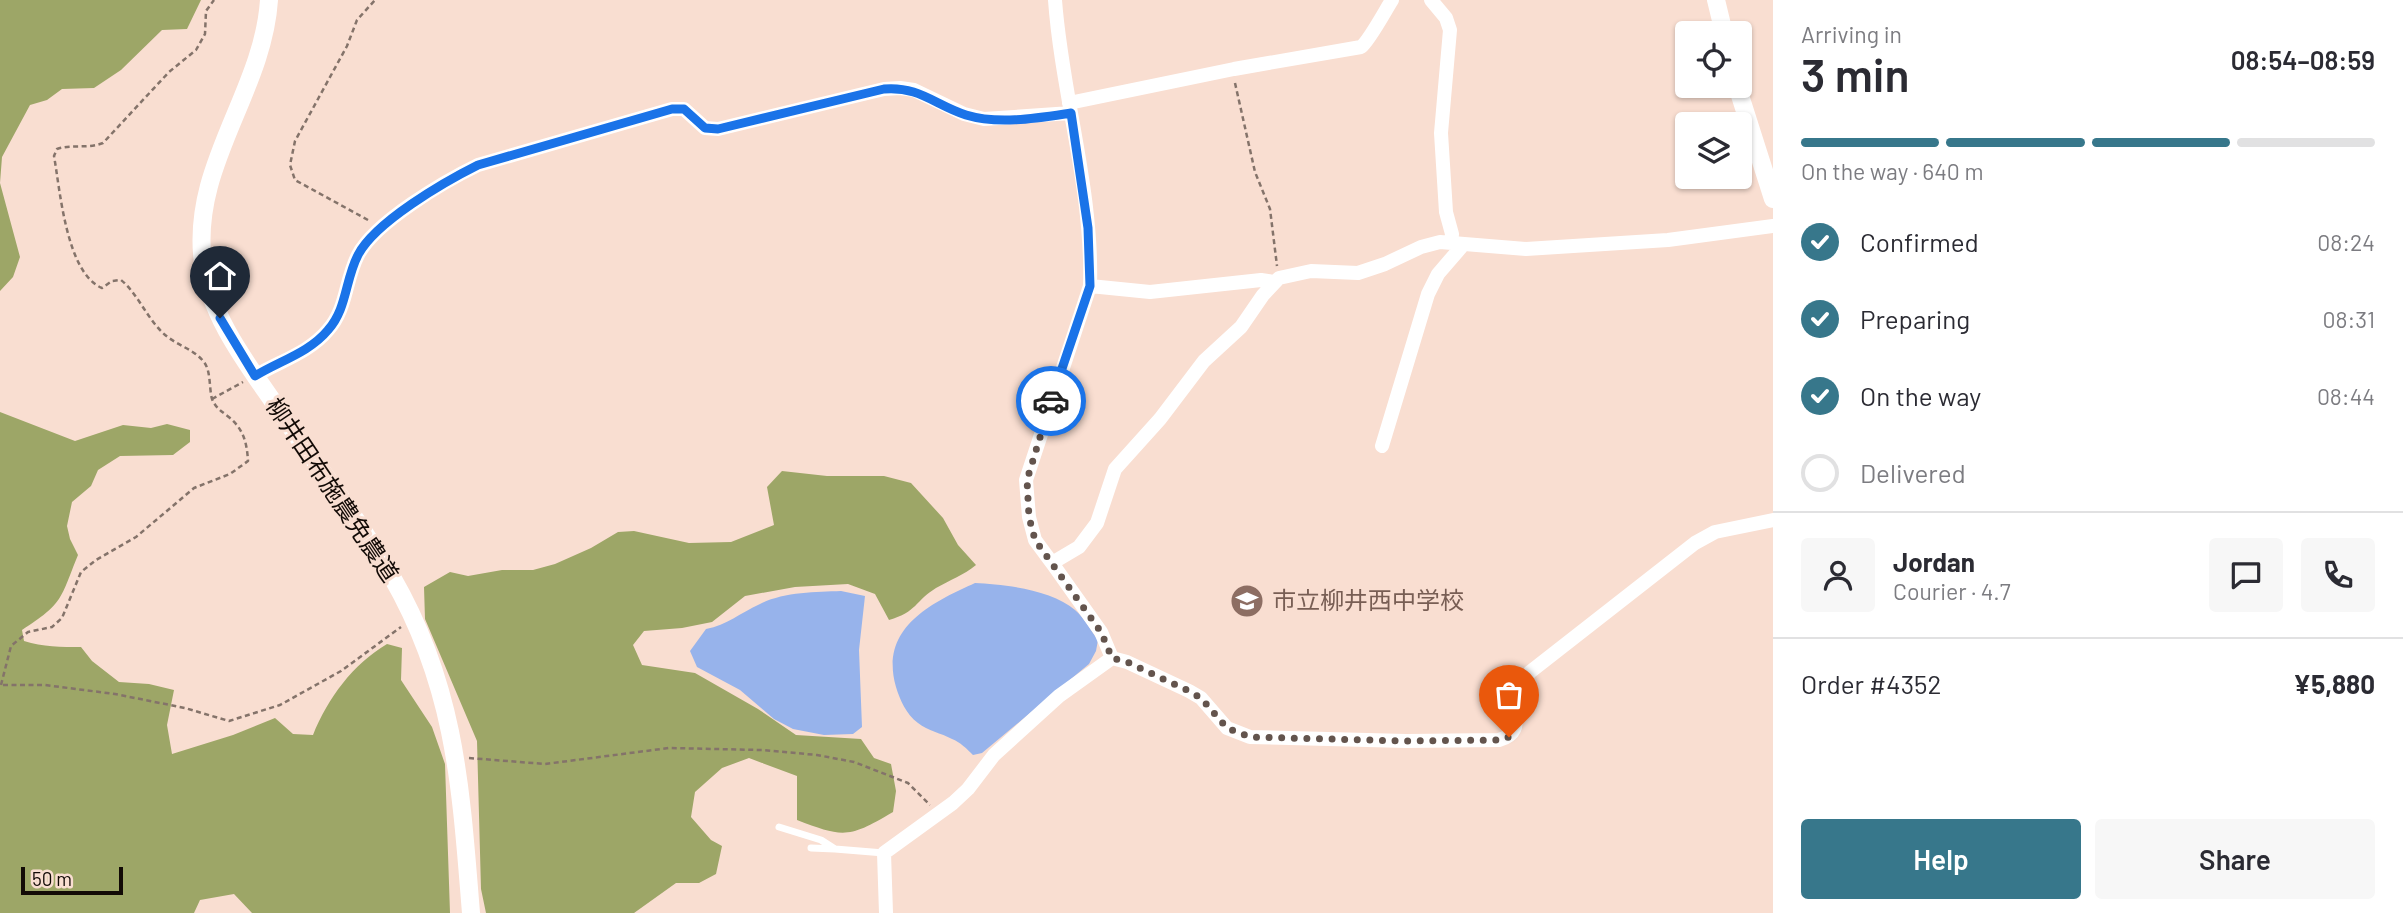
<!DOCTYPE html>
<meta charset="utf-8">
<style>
body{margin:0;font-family:Barlow,"Noto Sans JP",sans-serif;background:#f7f7f7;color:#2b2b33;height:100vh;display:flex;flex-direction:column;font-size:26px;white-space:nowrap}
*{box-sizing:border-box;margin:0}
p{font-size:23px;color:#7c7c81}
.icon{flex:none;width:38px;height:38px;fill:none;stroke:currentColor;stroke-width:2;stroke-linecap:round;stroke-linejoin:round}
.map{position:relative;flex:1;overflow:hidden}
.drawer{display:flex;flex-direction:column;background:#fff;width:630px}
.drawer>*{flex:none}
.buttons{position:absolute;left:1675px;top:21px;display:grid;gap:14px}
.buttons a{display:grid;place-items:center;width:77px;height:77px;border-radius:7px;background:#fff;box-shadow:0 2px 5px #0004;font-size:35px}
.scale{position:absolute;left:21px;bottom:18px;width:102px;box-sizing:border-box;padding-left:7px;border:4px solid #120a06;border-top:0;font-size:19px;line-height:24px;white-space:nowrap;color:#120a06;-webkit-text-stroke:5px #f9ded1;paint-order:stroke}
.pin{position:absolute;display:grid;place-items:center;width:60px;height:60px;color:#fff;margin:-72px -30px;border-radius:50% 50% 50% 0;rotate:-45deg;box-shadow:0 0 7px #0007}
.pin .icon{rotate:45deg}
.courier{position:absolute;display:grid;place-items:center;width:70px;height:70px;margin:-35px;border:5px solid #1a73e8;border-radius:50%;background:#fff;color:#222;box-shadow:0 2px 9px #0007}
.head em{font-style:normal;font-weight:600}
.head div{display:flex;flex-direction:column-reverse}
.head{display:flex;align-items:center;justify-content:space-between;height:119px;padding:0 28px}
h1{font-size:46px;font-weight:600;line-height:52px}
.bar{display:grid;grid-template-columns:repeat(4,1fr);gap:10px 7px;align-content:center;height:84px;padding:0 28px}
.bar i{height:9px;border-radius:5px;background:#e1e1e2}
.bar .current{background:#37778b}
.bar p{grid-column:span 4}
.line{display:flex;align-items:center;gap:18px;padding:0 28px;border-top:2px solid #e1e1e2}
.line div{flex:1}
.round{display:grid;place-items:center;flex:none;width:74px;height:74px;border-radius:7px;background:#f7f7f7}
ol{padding:0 28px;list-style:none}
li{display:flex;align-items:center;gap:21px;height:77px}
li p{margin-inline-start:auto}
li .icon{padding:7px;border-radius:50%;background:#37778b;color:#fff;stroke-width:4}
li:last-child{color:#7c7c81}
li i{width:38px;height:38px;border:4px solid #e1e1e2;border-radius:50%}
.button{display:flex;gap:14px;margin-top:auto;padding:14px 28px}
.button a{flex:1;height:80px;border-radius:7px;background:#37778b;color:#fff;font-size:28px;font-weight:600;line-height:80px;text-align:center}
.button a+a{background:#f7f7f7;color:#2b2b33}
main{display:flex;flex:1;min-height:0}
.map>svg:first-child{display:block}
.forest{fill:#9da667}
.water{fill:#97b3eb}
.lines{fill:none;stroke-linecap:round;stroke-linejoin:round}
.path{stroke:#84736a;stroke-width:2.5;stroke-dasharray:5 3.5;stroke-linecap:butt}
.service{stroke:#fff;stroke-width:7}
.minor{stroke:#fff;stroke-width:14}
.tertiary{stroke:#fff;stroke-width:18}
.done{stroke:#63544d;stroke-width:7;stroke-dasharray:0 12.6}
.route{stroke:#1a73e8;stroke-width:9}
.labels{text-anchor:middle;stroke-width:6;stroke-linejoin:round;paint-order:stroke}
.street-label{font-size:24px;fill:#120a06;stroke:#f9ded1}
.education-label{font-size:24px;fill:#785e54;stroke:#f9ded1;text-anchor:start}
</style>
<main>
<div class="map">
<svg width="1773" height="913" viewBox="0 0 1773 913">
<rect width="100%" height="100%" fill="#f9ded1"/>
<path class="forest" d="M0 0H201L187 29 162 30 121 70 94 88 62 89 47 100 30 105 2 157 0 183Z
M0 183 20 257 13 277 0 291Z
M0 412 75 441 123 425 151 428 167 424 190 430V442L173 455 120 456 98 470 91 486 72 502 67 526 70 539 78 555C60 599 64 603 22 630L24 641C43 647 61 647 81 647L92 661 119 682 149 684 174 690 167 725 172 754 233 735 275 718 293 734 313 735C328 698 353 664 387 644L402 648 401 680 432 727 445 764 450 913H252L234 894 200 900 194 913H0Z
M782 471 827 476H884L911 483 943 518 958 545 976 565C964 575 950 580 936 588 915 601 917 612 889 620L875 594 848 584 795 587 745 596 712 622 682 628 644 631 633 645 642 665 695 673 758 709 796 735 861 739 874 758 891 764 896 791 893 812C849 838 844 838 797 820V776L749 758 722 768 695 792 691 817 711 840 722 846 716 874 699 883H676L634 913H486L481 889 477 741 425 619 424 587 450 572 468 576 502 570H533L555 564 591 548 618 532 634 531 689 543 731 542 774 525 767 487Z"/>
<path class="water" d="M975 583C1003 584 1052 590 1075 610 1084 617 1091 631 1098 640L1096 651 1089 664 982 753 973 755C967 749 960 742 952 739 941 733 928 731 918 723 906 714 900 700 896 687 879 628 931 603 975 583Z
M841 591 865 596 859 650 862 727 853 734 824 735 793 729 774 719 740 690 697 667 690 651 706 629C727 625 740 613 760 604 783 592 816 592 841 591Z"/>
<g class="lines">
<path class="path" d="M1235 83 1255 172 1270 209 1277 266
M368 220 295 180 290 165 295 141 347 46 357 20 375 0
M212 399 243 382
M1 685 11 646 28 632 52 627 62 618 81 572 96 560 136 537 194 488 230 474 248 461C247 444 244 430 230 418 223 412 216 409 212 399 209 388 211 371 204 362 193 348 174 345 161 331 146 316 137 293 121 280L112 281 102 288C66 273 60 189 54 156L57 149C72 144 87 149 103 143L169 72 196 50 205 34 206 11 214 0
M3 685H45L115 694 185 708 229 721 280 705 341 671 401 627
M469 758 545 764 669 748 762 750 817 755 854 762 908 783 930 805"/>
<path class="service" d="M779 827 821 840 835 849 811 848
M835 849 884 853"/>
<path class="minor" d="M1431 0 1446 18 1450 30 1441 133 1446 212 1452 234 1451 243
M1069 103 1234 69 1361 47C1369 41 1385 11 1392 0
M1090 286 1150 292 1261 280 1274 282
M255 376C280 361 309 353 328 330 347 309 345 280 358 255 375 222 445 181 478 165L672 109H684L705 128 718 129 884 89 900 88 914 90 964 114 984 119 1071 113
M1382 446 1428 294 1438 274 1463 245
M1052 563 1035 540 1029 517 1026 480 1090 286C1093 189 1062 96 1055 0
M1112 658 1101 632 1052 563 1079 547 1097 523 1115 469 1160 419 1204 361 1241 327 1263 295 1279 278 1311 271 1358 273 1385 264 1421 247 1440 242 1526 249 1668 240 1773 226
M886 913 884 853 953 803 968 789 994 755 1059 696 1112 658 1127 662 1189 691 1201 698 1227 728 1250 737 1406 741 1499 740C1523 733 1514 717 1517 698 1519 687 1524 680 1530 672L1695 543 1715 532 1773 520"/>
<path class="tertiary" d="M269 0C263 93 190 166 203 263 210 315 245 361 274 403 313 460 357 517 392 577 456 688 461 790 471 913
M1716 0 1724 33
M1737 86 1773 199"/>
</g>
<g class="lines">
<path class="done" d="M1051 401 1027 480 1029 517 1035 540 1101 632 1112 658 1127 662 1189 691 1201 698 1227 728 1250 737 1406 741 1499 740 1509 737"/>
<path class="route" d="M220 318 255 376C279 361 309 353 328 330 347 309 345 280 358 255 375 222 444 182 478 165L672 109H684L705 128 718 129 884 89C919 86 935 105 966 115 999 125 1038 118 1071 113L1088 228 1090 286 1051 401"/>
</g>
<defs>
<symbol id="school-disc" viewBox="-11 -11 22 22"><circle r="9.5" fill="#8d6e63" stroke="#f9ded1"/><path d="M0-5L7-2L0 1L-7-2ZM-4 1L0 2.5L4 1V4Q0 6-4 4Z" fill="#fff"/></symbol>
</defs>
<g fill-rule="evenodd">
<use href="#school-disc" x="1228" y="582" width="38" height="38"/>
</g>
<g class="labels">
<g class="street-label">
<text transform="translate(332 490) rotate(56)" y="8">柳井田布施農免農道</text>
</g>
<g class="education-label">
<text x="1272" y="609">市立柳井西中学校</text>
</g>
</g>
</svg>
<div class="buttons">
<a><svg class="icon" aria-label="locate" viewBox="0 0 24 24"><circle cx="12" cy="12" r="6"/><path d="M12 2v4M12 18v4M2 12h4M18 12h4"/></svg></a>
<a><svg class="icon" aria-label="layers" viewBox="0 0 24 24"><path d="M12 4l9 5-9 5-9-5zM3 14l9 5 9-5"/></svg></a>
</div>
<div class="scale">50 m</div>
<div class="pin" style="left:1509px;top:737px;background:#ea580c"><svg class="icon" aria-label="bag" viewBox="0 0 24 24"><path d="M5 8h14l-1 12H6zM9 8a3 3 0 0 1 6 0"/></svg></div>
<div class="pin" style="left:220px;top:318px;background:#1f2937"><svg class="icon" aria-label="home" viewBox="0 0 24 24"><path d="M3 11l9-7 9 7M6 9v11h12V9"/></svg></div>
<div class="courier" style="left:1051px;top:401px"><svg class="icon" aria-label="car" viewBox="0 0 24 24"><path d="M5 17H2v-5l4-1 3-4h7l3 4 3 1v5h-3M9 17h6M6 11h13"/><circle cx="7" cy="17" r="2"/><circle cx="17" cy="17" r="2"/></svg></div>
</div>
<section class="drawer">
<div class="head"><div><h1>3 min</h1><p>Arriving in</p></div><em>08:54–08:59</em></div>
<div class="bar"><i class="current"></i><i class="current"></i><i class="current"></i><i></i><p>On the way · 640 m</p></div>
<ol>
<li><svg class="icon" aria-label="check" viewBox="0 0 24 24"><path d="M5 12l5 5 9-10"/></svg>Confirmed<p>08:24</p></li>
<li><svg class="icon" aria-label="check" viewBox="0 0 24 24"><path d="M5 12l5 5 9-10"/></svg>Preparing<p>08:31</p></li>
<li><svg class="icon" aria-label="check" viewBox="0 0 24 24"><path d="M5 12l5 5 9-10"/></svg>On the way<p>08:44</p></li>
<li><i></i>Delivered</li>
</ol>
<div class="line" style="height:126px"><a class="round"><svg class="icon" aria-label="person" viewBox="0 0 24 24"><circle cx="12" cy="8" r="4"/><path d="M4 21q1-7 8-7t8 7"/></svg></a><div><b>Jordan</b><p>Courier · 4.7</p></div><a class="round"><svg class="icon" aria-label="chat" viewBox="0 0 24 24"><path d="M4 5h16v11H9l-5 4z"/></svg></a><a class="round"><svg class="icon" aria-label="phone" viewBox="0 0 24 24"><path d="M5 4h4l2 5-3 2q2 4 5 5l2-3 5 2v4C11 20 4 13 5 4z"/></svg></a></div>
<div class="line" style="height:91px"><div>Order #4352</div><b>¥5,880</b></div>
<div class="button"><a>Help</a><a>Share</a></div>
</section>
</main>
